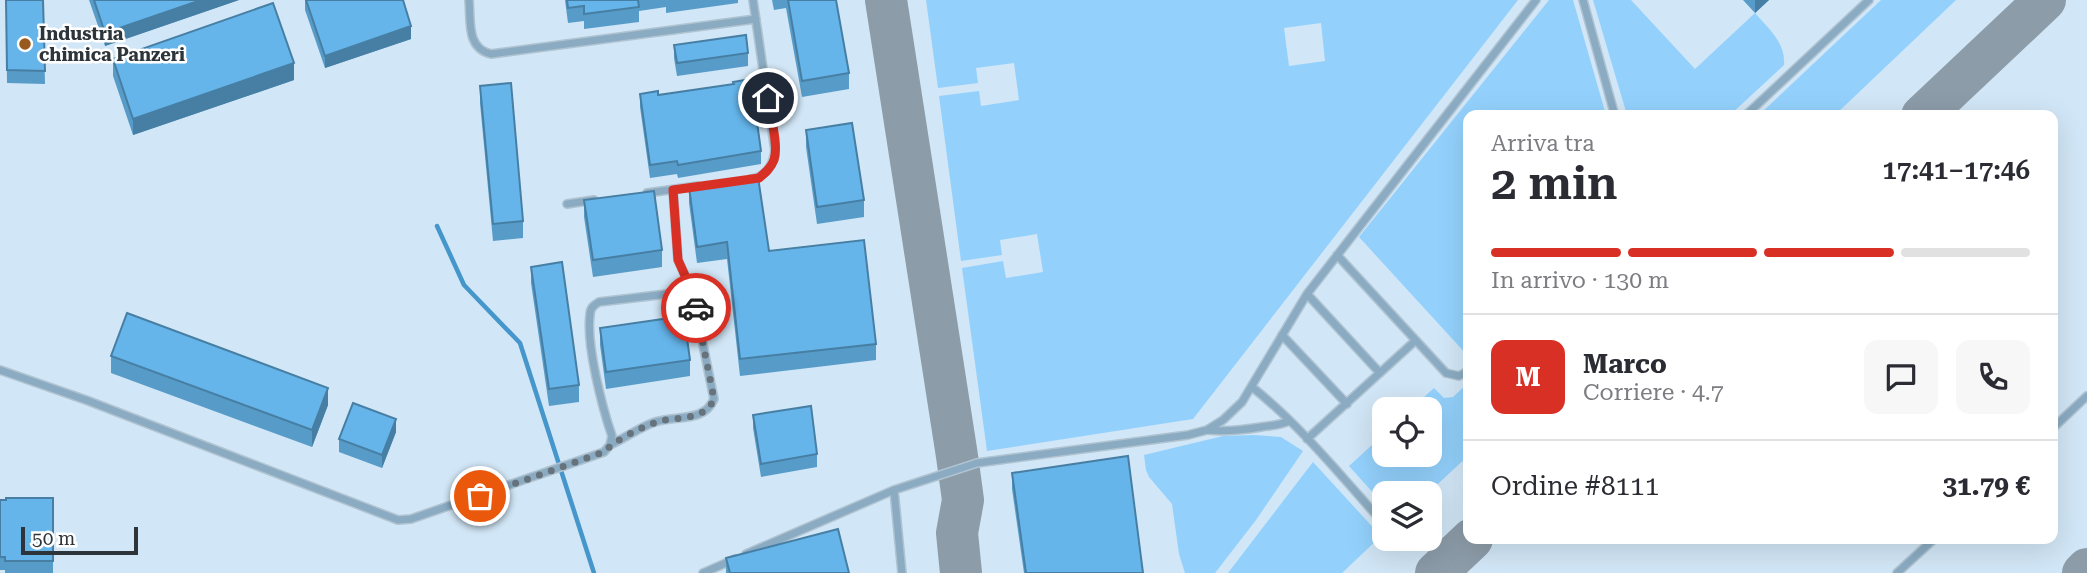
<!DOCTYPE html>
<html lang="it">
<meta charset="utf-8">
<style>
body{margin:0;font-family:"Roboto Serif",serif;background:#f7f7f7;color:#2b2b33;height:100vh;display:flex;flex-direction:column;font-size:26px;white-space:nowrap}
*{box-sizing:border-box;margin:0}
p{font-size:23px;color:#7c7c81}
.icon{flex:none;width:38px;height:38px;fill:none;stroke:currentColor;stroke-width:2;stroke-linecap:round;stroke-linejoin:round}
.map{position:relative;flex:1;overflow:hidden}
.details{position:absolute;left:1463px;top:110px;width:595px;height:434px;display:flex;flex-direction:column;background:#fff;border-radius:14px;box-shadow:0 7px 28px #0002}
.details>*{flex:none}
.buttons{position:absolute;left:1372px;top:397px;display:grid;gap:14px}
.buttons a{display:grid;place-items:center;width:70px;height:70px;border-radius:14px;background:#fff;box-shadow:0 7px 28px #0002;font-size:35px}
.scale{position:absolute;left:21px;bottom:18px;width:117px;box-sizing:border-box;padding-left:7px;border:4px solid #2d353b;border-top:0;font-size:19px;line-height:24px;white-space:nowrap;color:#2d353b;-webkit-text-stroke:5px #fff;paint-order:stroke}
.pin{position:absolute;display:grid;place-items:center;width:60px;height:60px;color:#fff;margin:-30px;border:4px solid #fff;border-radius:50%;box-shadow:0 2px 7px #0007}
.courier{position:absolute;display:grid;place-items:center;width:70px;height:70px;margin:-35px;border:5px solid #d93025;border-radius:50%;background:#fff;color:#222;box-shadow:0 2px 9px #0007}
.head em{font-style:normal;font-weight:600}
.head div{display:flex;flex-direction:column-reverse}
.head{display:flex;align-items:center;justify-content:space-between;height:119px;padding:0 28px}
h1{font-size:46px;font-weight:600;line-height:52px}
.bar{display:grid;grid-template-columns:repeat(4,1fr);gap:10px 7px;align-content:center;height:84px;padding:0 28px}
.bar i{height:9px;border-radius:5px;background:#e1e1e2}
.bar .on{background:#d93025}
.bar p{grid-column:span 4}
.line{display:flex;align-items:center;gap:18px;padding:0 28px;border-top:2px solid #e1e1e2}
.line div{flex:1}
.round{display:grid;place-items:center;flex:none;width:74px;height:74px;border-radius:14px;background:#f7f7f7}
.map>svg:first-child{display:block}
.green{fill:#93d1fc;fill-rule:evenodd}
.lines{fill:none;stroke-linecap:round;stroke-linejoin:round}
.stream{stroke:#4596ca;stroke-width:4.5}
.taxiway{stroke:#8c9ca8;stroke-width:42}
.lane-casing{stroke:#b0c3d1;stroke-width:10}
.lane{stroke:#8aabc2;stroke-width:7}
.wall{fill:#579cc9}
.shaded-wall{fill:#477fa4}
.building{fill:#65b5ea;stroke:#477fa4;stroke-width:2}
.done{stroke:#66737c;stroke-width:7;stroke-dasharray:0 12.6}
.route{stroke:#d93025;stroke-width:9}
.poi-dot{fill:#97591e;stroke:#fff;stroke-width:2.5}
.labels{text-anchor:middle;stroke-width:5;stroke-linejoin:round;paint-order:stroke}
.poi-label{font-size:18px;font-weight:bold;fill:#2d353b;stroke:#fff;text-anchor:start}
</style>
<div class="map">
<svg width="2087" height="573" viewBox="0 0 2087 573">
<rect width="100%" height="100%" fill="#d1e6f6"/>
<path class="green" d="M926 0H1518L1193 419 987 451 962 268 1003 261 1006 278 1043 272 1037 234 1000 240 1002 255 961 261 939 96 979 91 981 106 1019 100 1014 63 976 68 978 83 938 88ZM1321 23 1325 61 1289 66 1284 28Z
M1549 0H1573L1606 115 1468 116V356L1359 237Z
M1593 0H1631L1695 69 1755 13C1768 28 1786 43 1784 65L1730 115H1627Z
M1881 0H1956L1835 115H1759Z
M1468 383V456L1428 493 1384 494V505L1349 466 1384 434V455H1430V410L1411 409 1434 388 1444 398 1453 397Z
M1254 435 1281 437 1303 451 1256 520 1215 573H1185L1179 554 1172 504 1149 477 1146 470 1144 455 1223 436Z
M1313 462 1379 534 1380 537 1342 573H1228Z"/>
<g class="lines">
<path class="stream" d="M437 226 464 285 520 343 594 573"/>
<path class="taxiway" d="M886 0 957 456 963 500 957 533 961 573
M1922 116 2045 0
M1436 573 1472 539
M2083 573 2087 569"/>
<defs>
<path id="lane" d="M469 0C471 21 466 48 491 54L756 19
M1583 0 1615 116
M1745 116 1869 0
M751 179C766 177 773 165 775 151L753 0
M647 193 698 186
M567 204 594 200
M1337 255 1446 373 1459 376 1468 371
M1307 294 1380 373
M1282 335 1347 404
M0 370 86 400 398 520 411 519 604 452 610 445 612 436C602 407 586 344 590 315 590 308 594 305 599 302L692 291
M1252 387C1301 426 1342 477 1384 524
M2053 428 2087 396
M1208 430C1227 432 1243 430 1261 427 1272 425 1278 426 1289 421
M1307 439 1415 341
M610 445C625 438 640 427 655 422 676 415 704 423 714 399L692 291 678 260 673 190
M894 490 902 573
M746 554 894 490 977 463 1188 435 1207 430 1223 420 1242 402 1307 294 1536 0
M703 573 735 559
M1897 573 1934 539"/>
</defs>
<use href="#lane" class="lane-casing"/>
<use href="#lane" class="lane"/>
</g>
<path class="wall" d="M6 0H43L45 84 7 83Z
M89 0H239L105 46Z
M305 0H403L411 39 325 68 305 10Z
M565 0H738V3L666 13V7L639 11V22L584 29V21L568 23Z
M772 0H836L849 73V89L802 97 786 8 774 10Z
M1743 0H1769L1755 13Z
M674 45 748 53V66L677 76 674 58Z
M113 59 294 80 133 135 113 76Z
M480 86 523 221V238L493 241 480 103Z
M640 94 658 95 761 151V164L678 178 677 174 650 178 640 107Z
M806 130 864 200V217L817 224 806 147Z
M689 187 769 251 876 344V360L740 376 727 259 697 263 689 203Z
M584 200 662 250V267L593 277 584 217Z
M531 267 579 385V402L549 406 531 283Z
M600 328 690 360V376L606 389 600 345Z
M111 356 328 405 312 447 111 373Z
M753 415 817 454V467L761 477 753 428Z
M396 432 382 468 339 452V439Z
M1012 473 1143 573H1024L1012 489Z
M53 498V573H5V570H0V500Z
M726 558 849 573H726Z"/>
<path class="shaded-wall" d="M201 0H239L105 46V33Z
M1755 0H1769L1755 13Z
M411 26V39L325 68V56Z
M294 63V80L133 135V119Z
M328 388V405L312 447V430Z
M396 419V432L382 468V455Z"/>
<path class="building" d="M6 0H43L45 71 7 70Z
M94 0H201L105 33Z
M306 0H403L411 26 325 56Z
M567 0H638L639 7 584 14V6L568 8Z
M788 0H836L849 73 802 81Z
M273 3 294 63 133 119 113 59Z
M746 35 748 53 677 63 674 45Z
M751 79 761 151 678 165 677 161 650 165 640 94 658 91V95L734 84 733 82Z
M511 83 523 221 493 224 480 86Z
M852 123 864 200 817 207 806 130Z
M758 177 769 251 864 240 876 344 740 359 727 242 697 247 689 187Z
M654 191 662 250 593 260 584 200Z
M562 262 579 385 549 389 531 267Z
M127 313 328 388 312 430 111 356Z
M684 316 690 360 606 372 600 328Z
M353 403 396 419 382 455 339 439Z
M811 406 817 454 761 464 753 415Z
M1128 456 1143 573H1026L1012 473Z
M6 498H53V561H5V557H0V500H6Z
M838 529 849 573H730L726 558Z"/>
<g class="lines">
<path class="done" d="M480 496 604 452C614 441 643 426 657 422 677 416 704 422 714 399L696 308"/>
<path class="route" d="M696 308 692 291 678 260 673 190 759 178C765 173 771 168 774 160 779 145 770 115 768 98"/>
</g>
<circle class="poi-dot" cx="25" cy="44" r="7"/>
<g class="labels">
<g class="poi-label">
<text x="39" y="40">Industria<tspan x="39" dy="21">chimica Panzeri</tspan></text>
</g>
</g>
</svg>
<div class="buttons">
<a><svg class="icon" aria-label="locate" viewBox="0 0 24 24"><circle cx="12" cy="12" r="6"/><path d="M12 2v4M12 18v4M2 12h4M18 12h4"/></svg></a>
<a><svg class="icon" aria-label="layers" viewBox="0 0 24 24"><path d="M12 4l9 5-9 5-9-5zM3 14l9 5 9-5"/></svg></a>
</div>
<div class="scale">50 m</div>
<div class="pin" style="left:480px;top:496px;background:#ea580c"><svg class="icon" aria-label="bag" viewBox="0 0 24 24"><path d="M5 8h14l-1 12H6zM9 8a3 3 0 0 1 6 0"/></svg></div>
<div class="pin" style="left:768px;top:98px;background:#1f2937"><svg class="icon" aria-label="home" viewBox="0 0 24 24"><path d="M3 11l9-7 9 7M6 9v11h12V9"/></svg></div>
<div class="courier" style="left:696px;top:308px"><svg class="icon" aria-label="car" viewBox="0 0 24 24"><path d="M5 17H2v-5l4-1 3-4h7l3 4 3 1v5h-3M9 17h6M6 11h13"/><circle cx="7" cy="17" r="2"/><circle cx="17" cy="17" r="2"/></svg></div>
<section class="details">
<div class="head"><div><h1>2 min</h1><p>Arriva tra</p></div><em>17:41–17:46</em></div>
<div class="bar"><i class="on"></i><i class="on"></i><i class="on"></i><i></i><p>In arrivo · 130 m</p></div>
<div class="line" style="height:126px"><b class="round" style="background:#d93025;color:#fff">M</b><div><b>Marco</b><p>Corriere · 4.7</p></div><a class="round"><svg class="icon" aria-label="chat" viewBox="0 0 24 24"><path d="M4 5h16v11H9l-5 4z"/></svg></a><a class="round"><svg class="icon" aria-label="phone" viewBox="0 0 24 24"><path d="M5 4h4l2 5-3 2q2 4 5 5l2-3 5 2v4C11 20 4 13 5 4z"/></svg></a></div>
<div class="line" style="height:91px"><div>Ordine #8111</div><b>31.79 €</b></div>
</section>
</div>
